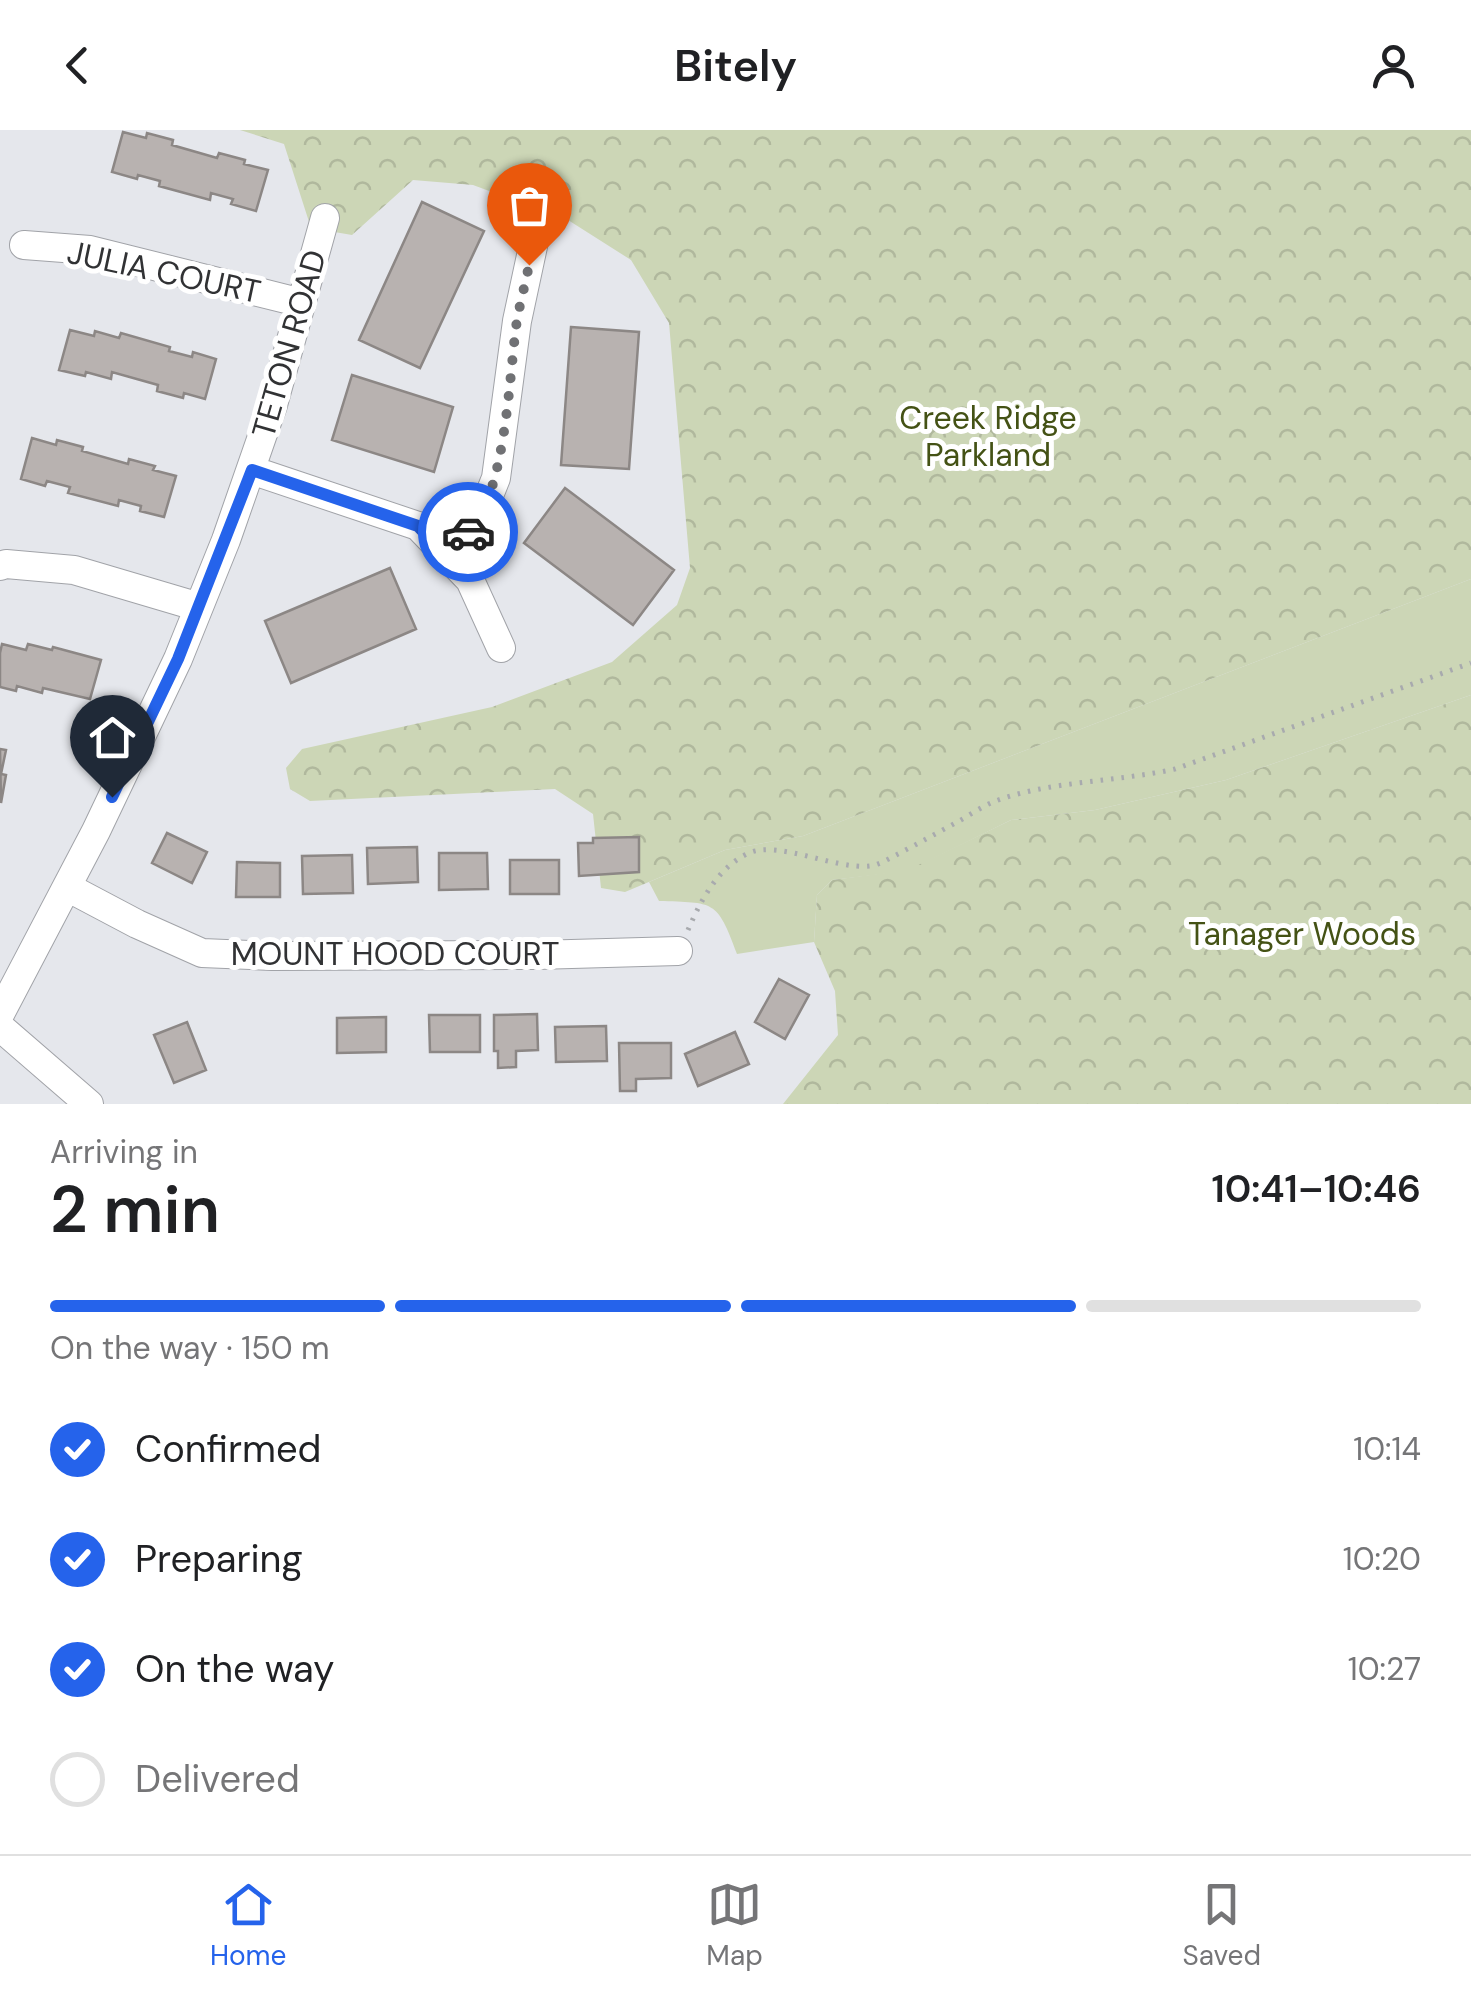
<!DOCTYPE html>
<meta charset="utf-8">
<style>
body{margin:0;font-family:"DM Sans",sans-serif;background:#f2f2f2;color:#202124;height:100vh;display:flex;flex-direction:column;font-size:38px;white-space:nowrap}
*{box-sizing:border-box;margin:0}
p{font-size:32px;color:#757577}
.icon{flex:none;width:55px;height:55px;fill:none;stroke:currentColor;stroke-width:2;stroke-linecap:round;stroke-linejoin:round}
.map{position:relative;height:974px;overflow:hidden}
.sheet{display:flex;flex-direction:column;background:#fff;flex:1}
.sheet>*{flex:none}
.pin{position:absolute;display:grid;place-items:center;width:85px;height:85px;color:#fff;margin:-102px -42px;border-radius:50% 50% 50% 0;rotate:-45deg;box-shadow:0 0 10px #0007}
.pin .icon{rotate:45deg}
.courier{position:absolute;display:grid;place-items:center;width:100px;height:100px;margin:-50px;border:8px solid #2563eb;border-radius:50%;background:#fff;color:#222;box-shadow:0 2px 12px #0007}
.summary em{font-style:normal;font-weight:600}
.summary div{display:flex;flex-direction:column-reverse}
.summary{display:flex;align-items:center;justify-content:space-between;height:170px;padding:0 50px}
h1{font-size:65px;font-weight:600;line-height:75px}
.bar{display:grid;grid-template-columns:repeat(4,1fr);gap:15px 10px;align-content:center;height:120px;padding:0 50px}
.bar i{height:12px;border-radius:8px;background:#e0e0e0}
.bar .selected{background:#2563eb}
.bar p{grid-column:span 4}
ol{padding:0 50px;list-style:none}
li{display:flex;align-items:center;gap:30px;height:110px}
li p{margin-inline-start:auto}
li .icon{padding:10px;border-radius:50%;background:#2563eb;color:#fff;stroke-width:4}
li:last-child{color:#757577}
li i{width:55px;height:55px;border:5px solid #e0e0e0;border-radius:50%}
header{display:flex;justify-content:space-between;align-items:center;height:130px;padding:0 50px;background:#fff;font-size:45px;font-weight:600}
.tab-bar{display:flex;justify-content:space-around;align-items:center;height:140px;border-top:2px solid #e0e0e0;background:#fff;font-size:28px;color:#757577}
.tab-bar a{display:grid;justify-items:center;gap:5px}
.tab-bar .selected{color:#2563eb}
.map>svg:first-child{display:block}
.green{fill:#ccd6b6}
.forest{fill:url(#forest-crowns)}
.building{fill:#b8b2b0;stroke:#8c8785;stroke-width:2.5}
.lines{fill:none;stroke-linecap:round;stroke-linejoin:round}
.street-casing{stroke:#a1a3a8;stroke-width:30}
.path{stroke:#a8aaae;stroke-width:5;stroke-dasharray:2.5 8;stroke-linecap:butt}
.street{stroke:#fff;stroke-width:28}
.done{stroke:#707174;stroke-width:10;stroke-dasharray:0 18}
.route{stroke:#2563eb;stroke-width:12}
.labels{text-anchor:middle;stroke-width:10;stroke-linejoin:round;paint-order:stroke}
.street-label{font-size:32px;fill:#313234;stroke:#fff}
.park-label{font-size:32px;fill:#445215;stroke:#fff}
</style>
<header><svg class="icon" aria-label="back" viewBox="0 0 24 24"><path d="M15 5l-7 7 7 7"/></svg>Bitely<svg class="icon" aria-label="person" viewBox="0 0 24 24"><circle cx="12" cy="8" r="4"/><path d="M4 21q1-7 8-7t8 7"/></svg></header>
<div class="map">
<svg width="1471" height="974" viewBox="0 0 1471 974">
<defs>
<pattern id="forest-crowns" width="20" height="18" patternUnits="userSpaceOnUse" patternTransform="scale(2.5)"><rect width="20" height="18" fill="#ccd6b6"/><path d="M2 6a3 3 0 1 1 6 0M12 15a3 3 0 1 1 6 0" fill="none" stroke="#b0b89d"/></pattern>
</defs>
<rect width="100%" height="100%" fill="#e5e7ec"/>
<path class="green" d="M1471 449V565L1226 650 1095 680 1011 690 908 741 832 750 817 765 814 812 737 824C717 769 714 773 659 771L649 752 725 720 803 706Z"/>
<path class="forest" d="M240 0H1471V449L803 706 725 720 625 762 601 758 593 684 555 659 310 671 290 659 286 638 302 619 492 577 612 532 677 475 690 438 669 193 631 130 568 90 473 55 413 50 352 105 311 98 284 14Z
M1471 565V974H783L838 905 835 861 814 812 817 765 832 750 908 740 1011 690 1095 680 1226 650Z"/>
<path class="building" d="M123 2 146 8 147 3 173 10 172 15 217 28 219 23 245 30 244 34 268 40 256 81 231 74 233 69 211 63 210 70 159 56 160 51 138 45 137 49 112 42Z
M422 72 484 101 420 238 359 210Z
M571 197 639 202 629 339 561 335Z
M70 200 94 206 95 201 119 208 121 203 170 217 169 221 192 227 193 222 216 229 205 269 184 263 183 268 157 261 158 255 112 242 111 249 86 242 85 246 59 240Z
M352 245 453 277 434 342 332 310Z
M32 308 56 315 57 310 83 317 82 321 128 334 129 329 155 336 153 340 176 346 164 387 140 381 141 376 119 370 118 376 68 363 70 357 47 351 45 356 21 349Z
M565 358 674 440 633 495 524 413Z
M390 438 416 499 291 553 265 491Z
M2 514 26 520 28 514 52 520 53 517 101 530 90 569 43 558 42 563 17 556 16 561 0 557V523Z
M0 619 6 620 1 644 6 645 1 673Z
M167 703 207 722 192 753 152 733Z
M639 707V742L579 746 578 713H593V708Z
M417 717 418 752 368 754 367 718Z
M439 723H487L488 759 439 760Z
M352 725 353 763 303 764 302 726Z
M510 730H559V764H510Z
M237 732 280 733V767H236Z
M779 849 809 865 785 909 755 892Z
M537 884 538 920 516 921V937L498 938V921H494V885Z
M429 885H480V922H430Z
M386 887V922L337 923V888Z
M187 892 206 940 174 953 154 905Z
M606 896 607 931 556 932 555 897Z
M735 902 749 934 698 956 685 924Z
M619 913H671V948L636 949V961H620Z"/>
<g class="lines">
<defs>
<path id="street" d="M24 115 90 120 302 173
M251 340 418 396 470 450 501 518
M445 424 478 393 496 348 517 191 535 107
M0 436 6 434 74 440 199 477
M67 757 137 794 202 823 272 826 536 825 678 821
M0 884 96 701 178 529 226 410 273 275 325 88
M0 897 89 974"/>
</defs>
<use href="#street" class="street-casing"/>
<path class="path" d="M688 800C701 770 718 737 749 723 778 710 836 740 870 736 879 735 890 728 898 724 919 713 939 702 959 691 970 685 981 677 993 672 1046 651 1117 652 1175 639L1471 533"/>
<use href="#street" class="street"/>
</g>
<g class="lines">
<path class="done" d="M468 402C505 367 509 250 516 197 519 176 525 156 529 135"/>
<path class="route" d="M112 667 178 529 252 340 418 396 445 424 468 402"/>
</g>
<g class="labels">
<g class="street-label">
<text transform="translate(164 142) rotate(12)" y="11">JULIA COURT</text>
<text transform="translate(289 214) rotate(-74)" y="11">TETON ROAD</text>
<text x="395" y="835">MOUNT HOOD COURT</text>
</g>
<g class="park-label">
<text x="988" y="299">Creek Ridge<tspan x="988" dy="37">Parkland</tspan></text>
<text x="1302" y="815">Tanager Woods</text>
</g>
</g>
</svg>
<div class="pin" style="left:529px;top:135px;background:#ea580c"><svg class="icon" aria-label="bag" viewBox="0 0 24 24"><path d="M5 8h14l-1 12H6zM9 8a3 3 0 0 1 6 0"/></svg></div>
<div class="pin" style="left:112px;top:667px;background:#1f2937"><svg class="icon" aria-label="home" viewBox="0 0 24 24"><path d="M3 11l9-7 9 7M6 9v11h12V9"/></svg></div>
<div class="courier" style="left:468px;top:402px"><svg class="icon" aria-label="car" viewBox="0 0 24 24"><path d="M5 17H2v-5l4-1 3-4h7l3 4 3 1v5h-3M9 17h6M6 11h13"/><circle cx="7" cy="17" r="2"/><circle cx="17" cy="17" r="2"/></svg></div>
</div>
<section class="sheet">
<div class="summary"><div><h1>2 min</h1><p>Arriving in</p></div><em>10:41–10:46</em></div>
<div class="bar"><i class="selected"></i><i class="selected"></i><i class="selected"></i><i></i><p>On the way · 150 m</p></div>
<ol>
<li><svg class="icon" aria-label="check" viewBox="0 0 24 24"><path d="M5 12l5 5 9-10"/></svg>Confirmed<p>10:14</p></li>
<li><svg class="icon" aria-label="check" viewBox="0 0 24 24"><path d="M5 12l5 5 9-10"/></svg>Preparing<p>10:20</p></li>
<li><svg class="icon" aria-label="check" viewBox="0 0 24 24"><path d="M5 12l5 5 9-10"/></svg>On the way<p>10:27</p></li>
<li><i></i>Delivered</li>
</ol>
</section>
<nav class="tab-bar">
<a class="selected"><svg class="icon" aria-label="home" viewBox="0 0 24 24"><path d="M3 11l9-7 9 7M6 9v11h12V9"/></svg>Home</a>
<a><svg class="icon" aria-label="map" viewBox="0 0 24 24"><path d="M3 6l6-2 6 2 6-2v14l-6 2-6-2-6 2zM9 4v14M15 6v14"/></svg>Map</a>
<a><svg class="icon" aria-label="saved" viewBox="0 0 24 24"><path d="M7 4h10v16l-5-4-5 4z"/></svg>Saved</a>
</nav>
